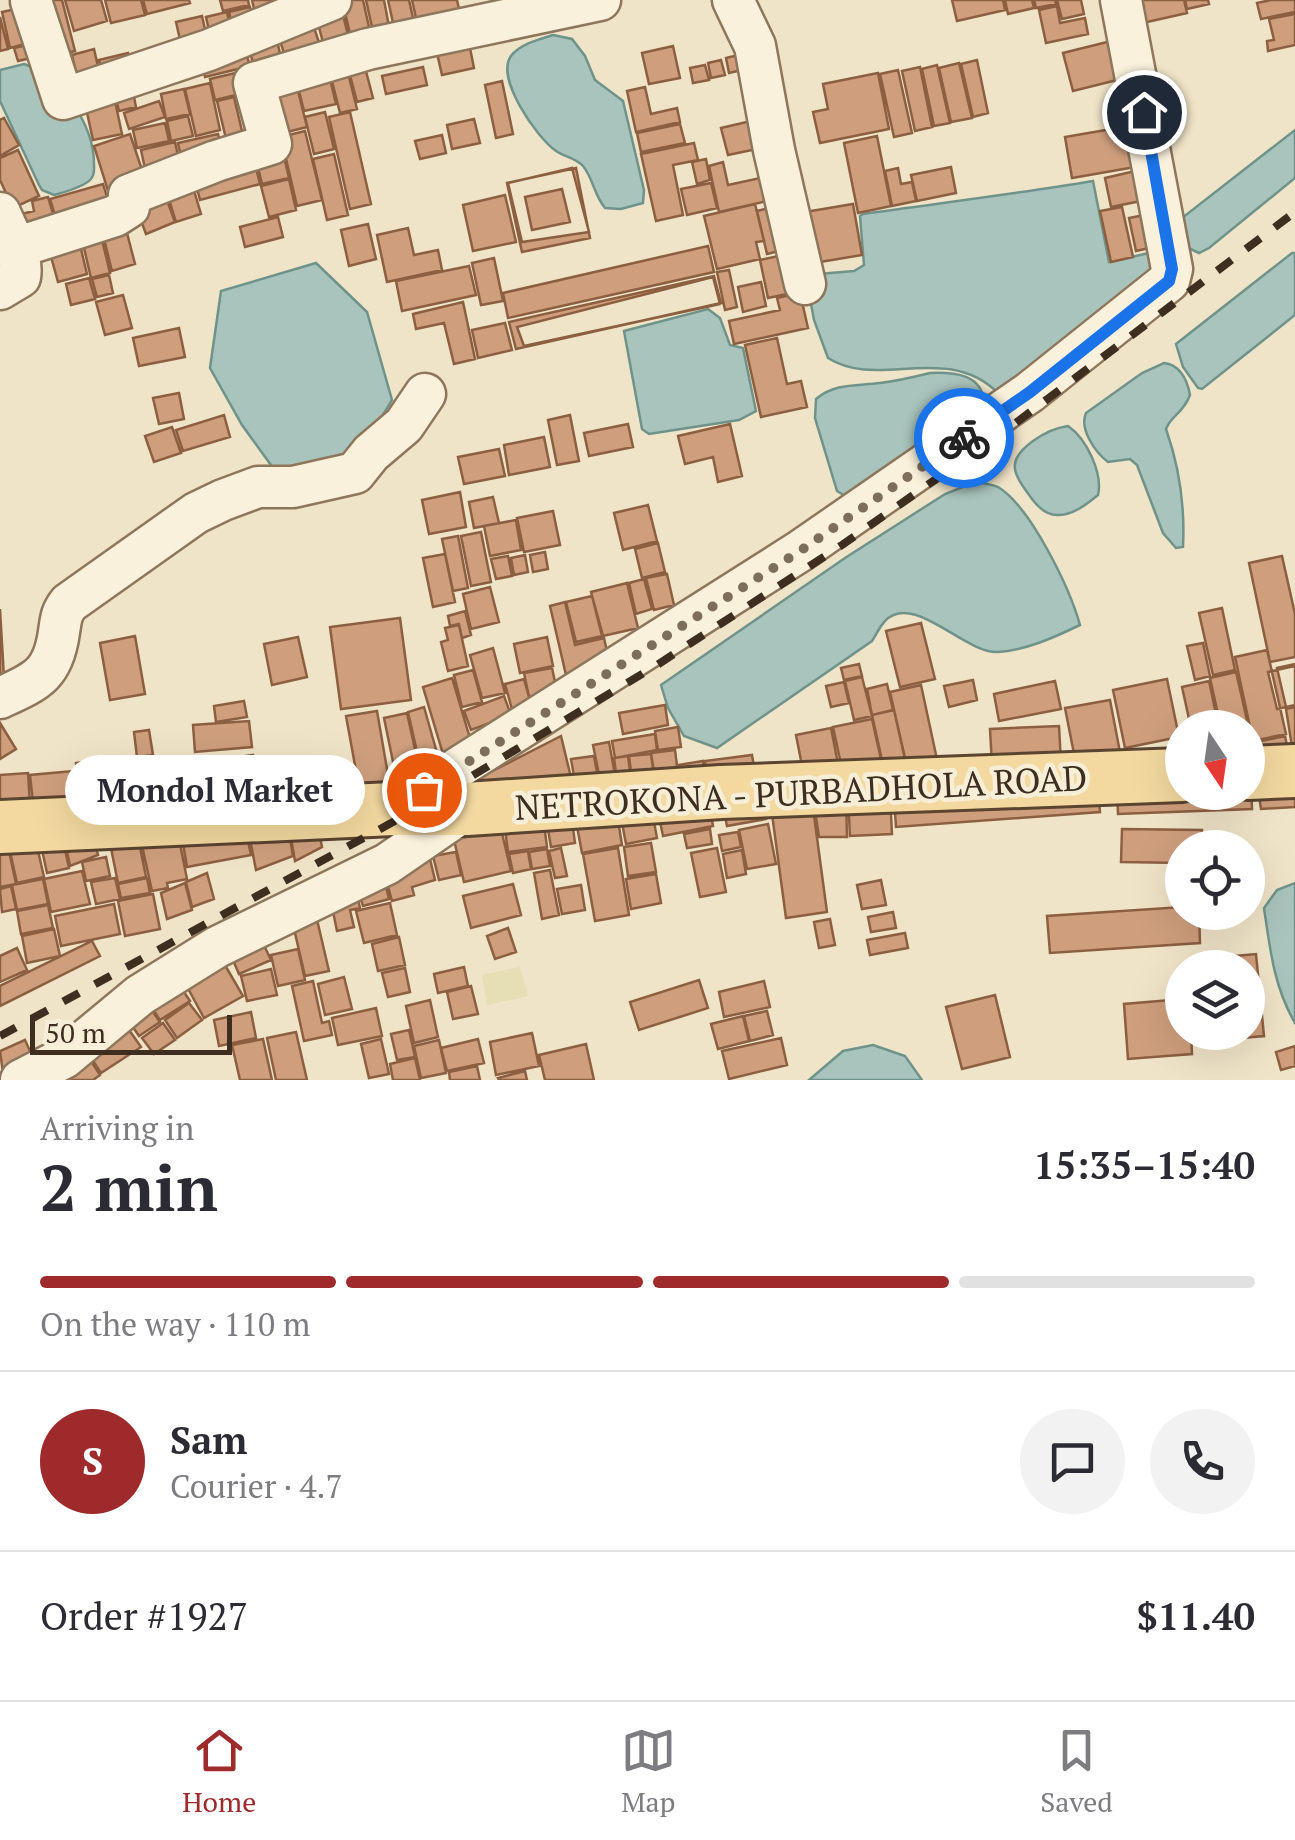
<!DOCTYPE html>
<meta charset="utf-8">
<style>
body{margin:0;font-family:"PT Serif",serif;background:#f2f2f3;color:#2b2b33;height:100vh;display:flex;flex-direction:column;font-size:38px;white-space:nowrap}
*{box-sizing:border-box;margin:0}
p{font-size:32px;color:#7c7c81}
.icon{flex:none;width:55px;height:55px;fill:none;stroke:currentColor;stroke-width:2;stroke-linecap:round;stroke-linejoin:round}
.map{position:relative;height:1080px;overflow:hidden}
.drawer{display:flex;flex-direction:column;background:#fff;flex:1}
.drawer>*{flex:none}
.needle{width:65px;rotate:167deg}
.buttons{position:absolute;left:1165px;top:710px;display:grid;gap:20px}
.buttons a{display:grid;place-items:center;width:100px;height:100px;border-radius:50%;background:#fff;box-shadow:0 10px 40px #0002;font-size:50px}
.scale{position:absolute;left:30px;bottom:25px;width:202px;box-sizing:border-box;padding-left:10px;border:5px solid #3d2e20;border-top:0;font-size:28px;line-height:35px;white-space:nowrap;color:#3d2e20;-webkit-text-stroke:8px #f7eed8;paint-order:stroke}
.pin{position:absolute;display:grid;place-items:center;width:85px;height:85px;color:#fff;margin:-42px;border:5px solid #fff;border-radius:50%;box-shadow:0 2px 10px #0007}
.courier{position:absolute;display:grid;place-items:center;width:100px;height:100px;margin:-50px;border:8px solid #1a73e8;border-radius:50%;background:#fff;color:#222;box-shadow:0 2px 12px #0007}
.bubble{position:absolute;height:70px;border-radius:35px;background:#fff;box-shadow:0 10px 40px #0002;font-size:32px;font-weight:700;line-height:70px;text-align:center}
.headline em{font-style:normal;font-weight:700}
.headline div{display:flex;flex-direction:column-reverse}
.headline{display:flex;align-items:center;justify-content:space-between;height:170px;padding:0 40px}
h1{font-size:65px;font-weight:700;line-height:75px}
.bar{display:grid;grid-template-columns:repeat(4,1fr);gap:15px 10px;align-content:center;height:120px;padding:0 40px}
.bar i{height:12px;border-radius:8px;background:#e1e1e2}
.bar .active{background:#9e2a2b}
.bar p{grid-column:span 4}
.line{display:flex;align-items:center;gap:25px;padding:0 40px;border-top:2px solid #e1e1e2}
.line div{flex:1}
.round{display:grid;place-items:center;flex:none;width:105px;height:105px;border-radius:52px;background:#f2f2f3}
.dock{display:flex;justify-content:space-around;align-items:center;height:140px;border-top:2px solid #e1e1e2;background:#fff;font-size:28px;color:#7c7c81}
.dock a{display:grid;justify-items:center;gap:5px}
.dock .active{color:#9e2a2b}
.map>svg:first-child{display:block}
.farmland{fill:#e6deb5}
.water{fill:#a9c4bc;stroke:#6f938a;stroke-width:2.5}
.building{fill:#cf9f7d;stroke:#8d5f41;stroke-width:2.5;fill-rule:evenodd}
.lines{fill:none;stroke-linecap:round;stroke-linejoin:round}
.minor-casing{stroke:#8d765c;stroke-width:45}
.major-casing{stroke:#5b4430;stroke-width:58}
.minor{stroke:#faf1dc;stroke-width:40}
.major{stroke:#f3d9a0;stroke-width:52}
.rail{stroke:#3d2e20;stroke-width:8;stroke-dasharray:18 18;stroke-linecap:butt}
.done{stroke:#7c6e5b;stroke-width:10;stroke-dasharray:0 18}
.route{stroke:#1a73e8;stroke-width:12}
.labels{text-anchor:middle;stroke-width:9;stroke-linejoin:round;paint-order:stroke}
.street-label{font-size:35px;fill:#3d2e20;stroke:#f7eed8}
</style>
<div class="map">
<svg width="1295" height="1080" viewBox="0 0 1295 1080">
<rect width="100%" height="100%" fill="#f0e4c8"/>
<path class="farmland" d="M520 967 528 996 487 1005 482 975Z"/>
<path class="water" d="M553 35 572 39 585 56 595 80 623 101 644 190 643 203 621 209 605 208C594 195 593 178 583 166 576 158 565 157 556 151 537 138 495 78 511 56 520 44 540 39 553 35Z
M24 64C61 76 94 125 94 164 94 170 95 174 91 179 84 187 65 192 54 195L42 190 39 185 0 101V70Z
M1295 130V178L1209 248 1199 253 1182 245V218Z
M1093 181 1109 262 1149 253 1156 279 998 393C946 342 878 390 828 358L814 320 808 288 819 274 854 271 864 265 860 216 863 214C940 203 1016 194 1093 181Z
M1292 253H1295V315L1202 389 1198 388 1183 367 1176 344Z
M316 263 367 312 392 400 351 468 284 483 242 425 210 368 221 291Z
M708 309 720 318 730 345 743 348 756 411 739 420 649 434 642 429 624 331Z
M1164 363C1180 365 1187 379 1190 395 1183 414 1171 415 1166 429 1179 466 1185 508 1183 547L1176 548 1163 533 1137 465 1130 459 1108 462C1095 452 1079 429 1086 413L1142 373Z
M930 373C954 372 982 374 984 402L847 497 837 491 815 418 816 399C835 383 856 386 880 383 897 381 914 377 930 373Z
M1068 426C1087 439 1103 474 1098 495 1087 504 1072 516 1057 515 1046 515 1038 507 1032 499 1014 474 1004 462 1033 441 1044 433 1054 428 1068 426Z
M975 482C982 483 992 484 998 487 1031 507 1070 589 1080 625 1055 637 1027 650 998 652 965 654 913 591 885 621 880 626 876 635 872 641L717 748 684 736 668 708 661 685 845 558 945 494Z
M1295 883V1023C1274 987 1270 949 1264 908L1277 890Z
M873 1045 905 1056 922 1080H809L843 1051Z"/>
<path class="building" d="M34 0H62L75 51 50 57Z
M65 0H101L107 21 74 31Z
M105 0H141L145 15 111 23Z
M143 0H189L190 3 147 14Z
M220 0H248L249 5 223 11Z
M252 0H297L257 22Z
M342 0H363L373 45 354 50Z
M366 0H384L392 42 376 45Z
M388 0H409L417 36 397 41Z
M412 0H457L459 9 431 15 434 33 420 36Z
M952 0H1003L1005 10 957 21Z
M1005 0H1032L1034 8 1008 14Z
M1034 0H1055L1056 4 1036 8Z
M1057 0H1081L1084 14 1062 19Z
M1132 0H1184L1187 13 1134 25Z
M1185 0H1208L1209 4 1187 9Z
M1271 0H1295V12L1261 19 1257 3Z
M340 3 352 51 327 57 314 9Z
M1057 6 1060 23 1085 18 1088 34 1046 43 1039 10Z
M250 7 255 30 234 34 229 12Z
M16 9 25 44 10 48 2 12Z
M227 12 233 40 212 45 206 17Z
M309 12 324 58 289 69 275 25Z
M1295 14V45L1268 51 1267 41 1274 40 1269 19Z
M202 16 209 47 183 53 176 22Z
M0 17 8 49 0 51Z
M275 31 284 72 256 78 247 37Z
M467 33 474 68 442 75 434 40Z
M242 40 250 66 205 77 199 55Z
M1115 40 1125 78 1073 91 1063 53Z
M41 42 44 55 18 61 14 48Z
M673 46 680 78 649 84 642 53Z
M94 49 102 84 80 90 72 55Z
M361 52 373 98 357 102 345 56Z
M128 53 132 72 104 79 99 60Z
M743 54 746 69 729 73 726 58Z
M344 57 357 109 340 113 327 61Z
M721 60 725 75 711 78 708 63Z
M977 60 988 113 973 117 961 64Z
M326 62 336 104 304 111 294 71Z
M959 63 972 118 951 122 939 68Z
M705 65 709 80 693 83 690 68Z
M937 65 950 123 934 126 922 69Z
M423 67 427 85 386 94 382 76Z
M920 67 932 127 915 131 902 71Z
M248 70 253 91 215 100 210 79Z
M898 70 912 133 894 137 880 74Z
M878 73 889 129 820 143 813 112 828 109 823 84Z
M294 75 307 127 287 132 275 80Z
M502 81 513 134 496 138 485 85Z
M210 83 220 130 196 136 185 89Z
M132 87 136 107 119 111 114 91Z
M645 87 651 114 677 108 680 122 636 132 627 91Z
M184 89 190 114 166 119 161 94Z
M234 97 245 144 228 147 217 101Z
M115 101 122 134 93 140 86 108Z
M159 101 165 117 129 129 124 113Z
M325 112 334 149 314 154 305 117Z
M350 112 371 204 350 209 329 117Z
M188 116 193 136 171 141 167 121Z
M4 118 19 145 0 156V120Z
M764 118 771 146 728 155 721 128Z
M474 119 480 143 452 149 447 125Z
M165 123 169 141 137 148 133 130Z
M680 124 685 143 641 152 637 133Z
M1135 125 1141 166 1072 178 1065 137Z
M305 131 322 200 297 206 281 137Z
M130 134 147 185 110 197 94 146Z
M218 134 223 156 183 166 178 143Z
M442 135 446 153 420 159 415 141Z
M877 136 891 206 858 213 844 143Z
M175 142 181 170 147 178 141 150Z
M694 143 698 160 673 165 683 215 656 221 641 154Z
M281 144 289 178 262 184 254 151Z
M18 150 39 196 13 208 0 180V158Z
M334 154 348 215 327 220 313 159Z
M253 156 260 184 200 200 193 172Z
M706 159 710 180 697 184 692 162Z
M723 162 728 185 760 178 780 198 719 212 709 166Z
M951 167 956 193 917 201 911 175Z
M572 168 589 232 522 242 508 183Z
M576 168 590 238 522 252 507 183ZM562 189 570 222 532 230 525 197Z
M898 168 901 184 912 182 916 201 892 206 885 171Z
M1144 169 1151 199 1111 207 1105 178Z
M189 174 201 214 176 222 164 183Z
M289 179 296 210 269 217 261 186Z
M711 183 717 208 687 215 681 189Z
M103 184 112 213 59 228 50 199Z
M161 184 175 222 146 234 132 196Z
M505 195 516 242 473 251 463 205Z
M48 197 56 224 18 235 13 216 34 211 32 201Z
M755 204 764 241 756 242 760 259 717 269 704 216Z
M853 204 862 255 802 265 793 214Z
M782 205 791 248 767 254 757 211Z
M1122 207 1133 257 1111 262 1100 211Z
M1155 213 1162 245 1136 251 1129 218Z
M278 217 283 237 245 247 240 227Z
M368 224 376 259 349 266 341 230Z
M408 228 414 255 438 250 442 270 387 282 377 235Z
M127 233 135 264 112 271 104 239Z
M102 240 110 273 91 278 83 244Z
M80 245 87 274 58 282 50 253Z
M708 246 714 272 508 318 503 293Z
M793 253 801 291 768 298 760 260Z
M494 258 503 301 481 305 472 263Z
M469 266 476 295 402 311 396 281Z
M729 270 737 307 725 310 717 272Z
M109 275 113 293 97 297 92 279Z
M714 276 721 303 516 349 509 322Z
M713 277 720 304 524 346 517 327Z
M89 278 95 299 71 305 66 284Z
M761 282 766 306 743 312 738 287Z
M800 293 808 328 734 344 729 321 780 310 777 298Z
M123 295 132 328 105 335 96 302Z
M463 302 475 359 454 364 444 323 416 329 413 314Z
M505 323 512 350 478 358 472 330Z
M179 328 185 357 139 366 133 338Z
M777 338 787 384 801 381 807 407 761 417 745 345Z
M179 393 184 419 159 424 153 398Z
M224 415 230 437 183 451 176 430Z
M570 415 579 461 557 465 548 420Z
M628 424 633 447 589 456 584 433Z
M730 424 742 476 718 482 713 457 685 464 678 436Z
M172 427 181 453 154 462 145 436Z
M544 437 550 467 509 475 504 445Z
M499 449 505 476 464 484 458 457Z
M460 492 466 527 429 534 422 500Z
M493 497 499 523 474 528 469 502Z
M648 505 657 541 623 550 614 513Z
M553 511 560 545 524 552 517 518Z
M516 520 521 550 490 556 484 526Z
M481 532 491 582 471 586 461 536Z
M458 536 468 588 453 591 442 539Z
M658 543 665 572 642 578 635 549Z
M545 552 548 569 533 572 530 555Z
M445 554 455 602 433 607 423 558Z
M525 555 528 572 514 575 511 558Z
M508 556 512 576 496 579 491 559Z
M1282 556 1295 614V657L1270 662 1249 563Z
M667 574 674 605 654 610 646 578Z
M644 579 652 609 636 614 629 583Z
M627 583 638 628 603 636 591 592Z
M490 587 499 622 471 629 463 594Z
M592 596 602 636 576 642 566 602Z
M565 602 575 645 604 638 610 665 566 675 550 606Z
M1222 608 1235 670 1213 675 1199 613Z
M0 609 4 678 0 679Z
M465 611 471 635 462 638 459 624 450 626 448 616Z
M400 618 411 700 341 709 330 627Z
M921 623 935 679 900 687 886 631Z
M459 625 468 666 448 671 441 642 448 640 445 628Z
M135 636 145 694 110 700 100 643Z
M298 637 307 677 272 685 264 644Z
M547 637 553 666 520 673 514 644Z
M1203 643 1210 676 1195 680 1187 646Z
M493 648 505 693 482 698 470 655Z
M1267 650 1286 734 1253 741 1235 657Z
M859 664 862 676 844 680 841 668Z
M1295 664V705L1286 707 1277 668Z
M1295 666V705L1277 709 1268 672Z
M552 668 557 691 529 697 524 673Z
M473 670 482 702 462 707 454 675Z
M1236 672 1250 733H1248V728H1221L1210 678Z
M862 677 872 716 854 720 845 681Z
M452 678 472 745 443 754 423 687Z
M524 679 532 708 513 713 505 684Z
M1167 679 1179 737 1125 748 1113 690Z
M973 680 977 700 949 707 944 686Z
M1055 681 1061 709 999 721 994 694Z
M1209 681 1219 728H1191L1182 687Z
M844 682 849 703 831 707 826 686Z
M887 684 893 710 872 715 867 689Z
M921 685 938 764 908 771 890 692Z
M504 696 511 715 471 730 464 711Z
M1110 700 1123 768 1076 764 1065 708Z
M244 701 247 717 216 722 214 706Z
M665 705 668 725 623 734 619 713Z
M424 707 439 760 420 765 408 712Z
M1295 707V759H1294L1286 709Z
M894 710 906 764 884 769 872 715Z
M377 711 391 792 361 798 346 716Z
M407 713 422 781 398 786 384 718Z
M872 719 882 764 843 773 833 727Z
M249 721 252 747 195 752 193 725Z
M0 723 16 749 0 759Z
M1059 726 1061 762 992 765 990 729Z
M678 727 681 747 658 750 655 731Z
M831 728 840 774 805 781 796 735Z
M149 730 153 755 137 757 134 732Z
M655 734 657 750 615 758 612 741Z
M561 736 574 790 451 795 475 780Z
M1285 736 1289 755 1262 762 1257 742Z
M609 742 617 786 602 789 593 745Z
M675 750 679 781 656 784 651 753Z
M651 754 655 784 633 787 629 756Z
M253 755 257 774 236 778 232 758Z
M752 755 755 772 707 779 705 761Z
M594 756 600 789 577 793 571 759Z
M628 756 632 786 618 788 614 758Z
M117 757 122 791 80 797 76 763Z
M151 758 156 784 128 789 123 763Z
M231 759 234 779 211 783 207 763Z
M703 761 705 778 680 782 678 765Z
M204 763 207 779 185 783 183 768Z
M179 765 181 782 160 786 157 769Z
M354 766 358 797 328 801 325 770Z
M324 768 326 801 272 804 271 780 297 779V769Z
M73 771 78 817 35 821 30 775Z
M28 773 31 820 0 822V775Z
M1295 776V807L1261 809 1256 777Z
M267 777 270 803 240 807 237 781Z
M1251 780 1252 809 1118 814 1117 784 1182 792H1248Z
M235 781 238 807 214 810 211 785Z
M1097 781 1100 812 896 827 894 797Z
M210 782 212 809 160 815 157 788Z
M890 796 892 834 850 836 848 797Z
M846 797 847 837H819L813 798Z
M762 800 766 819 727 826 723 807Z
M709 803 713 826 663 836 658 812Z
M813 808 827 912 786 918 772 814Z
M652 811 657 838 626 844 621 817Z
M571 814 575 843 551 847 546 817Z
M617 814 622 845 582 853 576 821Z
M543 816 547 847 508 852 504 821Z
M317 822 322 847 295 861 289 827Z
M768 824 776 864 747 869 739 830Z
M288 827 293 856 256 870 249 834Z
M501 829 511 871 464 882 454 840Z
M710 829 712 844 687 848 684 834Z
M1122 829 1202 830V848H1182V863L1121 862Z
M246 832 251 855 187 867 183 844Z
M738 832 741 847 722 851 719 835Z
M178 834 187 879 167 883 168 888 152 891 141 841Z
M93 835 98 855 70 866 65 841Z
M63 841 69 868 47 873 41 845Z
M36 842 44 877 17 883 9 847Z
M139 842 146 877 118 883 111 848Z
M651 843 656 872 628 876 624 847Z
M8 846 16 884 0 887V847Z
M561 848 567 876 555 878 549 851Z
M618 848 629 915 595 921 583 854Z
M717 848 726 892 700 897 691 853Z
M547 849 550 866 532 869 529 852Z
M742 850 746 874 727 878 723 854Z
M528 851 531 869 513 873 509 854Z
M456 852 461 875 439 880 433 856Z
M106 857 110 876 86 881 82 862Z
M430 859 435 880 412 887 414 895 392 901 384 872Z
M550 870 559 915 542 919 534 873Z
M82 871 90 904 51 912 44 879Z
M207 873 214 899 192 907 186 882Z
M656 874 661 903 631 909 626 879Z
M115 878 120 899 96 904 91 882Z
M147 878 150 893 121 898 118 884Z
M43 879 48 904 17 910 12 885Z
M384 879 389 899 363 906 357 886Z
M881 880 886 905 862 909 857 885Z
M185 883 192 910 167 919 161 893Z
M513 884 521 915 471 928 463 896Z
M581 885 585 910 562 914 557 889Z
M11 886 16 909 2 912 0 889Z
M356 891 360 908 350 910 354 927 337 931 330 897Z
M153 894 160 929 125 936 118 901Z
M390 903 397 935 364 943 356 911Z
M114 904 120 934 61 946 55 916Z
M48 905 53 928 21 934 17 911Z
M1182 907V912H1199L1200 943 1050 953 1047 916Z
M315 911 329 971 305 976 291 916Z
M893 912 896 928 871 932 868 917Z
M830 919 835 945 819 948 814 922Z
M508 928 516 952 495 959 487 936Z
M54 929 60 956 27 963 22 936Z
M905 933 908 948 870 955 867 940Z
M399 937 405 965 378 971 372 944Z
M261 939 271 960 239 974 230 953Z
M92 941 100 956 0 1006V986Z
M17 948 27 970 0 982V956Z
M298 949 305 980 278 986 271 955Z
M1256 954 1264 1036 1232 1039V1032H1248V968H1225L1224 957Z
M222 960 243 996 204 1018 184 981Z
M464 967 468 986 438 993 434 974Z
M405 968 410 992 388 997 382 973Z
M271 969 277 995 247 1001 241 976Z
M344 977 352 1009 325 1015 318 984Z
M699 980 708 1008 639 1030 630 1002Z
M313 981 322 1023 329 1021 332 1035 304 1041 292 986Z
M764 981 770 1007 724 1017 719 992Z
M180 986 190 1001 160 1020 150 1005Z
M471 986 478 1014 453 1019 447 992Z
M995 995 1010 1057 962 1069 946 1007Z
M1182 999V1032H1191L1192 1054 1128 1059 1124 1004Z
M430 1000 438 1037 414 1043 406 1006Z
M189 1003 202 1020 177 1038 165 1020Z
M148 1005 160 1022 139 1036 128 1020Z
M376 1008 382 1036 338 1045 332 1018Z
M767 1011 773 1035 750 1041 744 1016Z
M251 1012 256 1038 219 1046 214 1020Z
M743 1016 749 1041 718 1049 711 1024Z
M163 1023 175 1040 154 1054 142 1038Z
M127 1027 141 1047 101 1073 88 1053Z
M409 1030 415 1057 397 1060 391 1034Z
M296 1032 307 1080H276L267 1038Z
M532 1033 539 1066 496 1075 490 1042Z
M781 1038 787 1065 729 1079 722 1051Z
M263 1039 272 1080H240L232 1045Z
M381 1039 389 1074 369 1078 361 1044Z
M478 1039 484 1063 447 1071 441 1048Z
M25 1040 34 1060 3 1073 0 1051Z
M439 1040 446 1073 421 1078 414 1046Z
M586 1044 594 1080H545L539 1055Z
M1295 1046V1066L1281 1070 1276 1052Z
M86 1053 100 1075 93 1080H49Z
M415 1058 420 1080H393L390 1064Z
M477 1066 480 1080H450L449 1072Z
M525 1071 527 1080H499L498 1078Z"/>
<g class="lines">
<defs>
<path id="minor" d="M733 0 755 46 774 150 805 284
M31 1 63 99 209 50 331 0
M0 213C8 233 24 256 20 277L0 289
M15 248 115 216 129 207V195L216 161 271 144 254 83 368 49 600 0
M0 698C37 681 53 675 59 632 61 619 61 613 69 603L196 513 223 500 258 487H293L355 473 371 453 404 425 425 394
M393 809 800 551 1030 392 1169 281 1172 269 1121 0
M21 1080 64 1058 140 995 217 947 387 864 467 809"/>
<path id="major" d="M1248 773 1295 771
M0 827 393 809H467L721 792 1182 775"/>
</defs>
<use href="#minor" class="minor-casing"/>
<use href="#major" class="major-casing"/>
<use href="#minor" class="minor"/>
<use href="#major" class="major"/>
<path class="rail" d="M0 1036 415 810 657 665 842 545 1013 425 1295 212"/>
</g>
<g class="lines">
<path class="done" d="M424 790 800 551 964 438"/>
<path class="route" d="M964 438 1030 392 1169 281 1172 269 1144 112"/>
</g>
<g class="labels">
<g class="street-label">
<text transform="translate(801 793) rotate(-3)" y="12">NETROKONA - PURBADHOLA ROAD</text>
</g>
</g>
</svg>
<div class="buttons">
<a><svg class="needle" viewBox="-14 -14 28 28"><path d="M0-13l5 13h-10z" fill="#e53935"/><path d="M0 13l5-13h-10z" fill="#7c7c81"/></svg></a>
<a><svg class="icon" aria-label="locate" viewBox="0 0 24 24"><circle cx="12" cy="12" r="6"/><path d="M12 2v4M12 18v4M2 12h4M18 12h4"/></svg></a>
<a><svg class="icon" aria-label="layers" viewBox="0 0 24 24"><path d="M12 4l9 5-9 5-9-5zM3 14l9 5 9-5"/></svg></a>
</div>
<div class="scale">50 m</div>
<div class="pin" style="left:424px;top:790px;background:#ea580c"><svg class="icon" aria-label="bag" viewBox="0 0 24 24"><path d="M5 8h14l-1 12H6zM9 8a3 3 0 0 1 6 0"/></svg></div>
<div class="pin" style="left:1144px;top:112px;background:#1f2937"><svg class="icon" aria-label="home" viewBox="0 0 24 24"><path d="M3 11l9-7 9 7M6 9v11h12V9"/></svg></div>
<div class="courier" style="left:964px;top:438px"><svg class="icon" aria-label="bike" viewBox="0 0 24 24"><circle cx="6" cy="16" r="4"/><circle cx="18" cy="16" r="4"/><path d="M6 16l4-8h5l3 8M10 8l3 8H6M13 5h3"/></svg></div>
<div class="bubble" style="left:65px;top:755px;width:300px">Mondol Market</div>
</div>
<section class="drawer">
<div class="headline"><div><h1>2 min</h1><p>Arriving in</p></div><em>15:35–15:40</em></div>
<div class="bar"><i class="active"></i><i class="active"></i><i class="active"></i><i></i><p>On the way · 110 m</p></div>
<div class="line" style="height:180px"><b class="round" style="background:#9e2a2b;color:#fff">S</b><div><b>Sam</b><p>Courier · 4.7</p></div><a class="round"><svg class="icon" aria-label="chat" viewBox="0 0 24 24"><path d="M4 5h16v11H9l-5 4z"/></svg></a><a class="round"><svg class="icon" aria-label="phone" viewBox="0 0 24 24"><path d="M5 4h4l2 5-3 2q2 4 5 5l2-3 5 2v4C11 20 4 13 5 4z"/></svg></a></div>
<div class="line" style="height:130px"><div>Order #1927</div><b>$11.40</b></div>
</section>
<nav class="dock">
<a class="active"><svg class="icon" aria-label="home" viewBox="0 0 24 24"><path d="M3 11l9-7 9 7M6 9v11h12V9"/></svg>Home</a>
<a><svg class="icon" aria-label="map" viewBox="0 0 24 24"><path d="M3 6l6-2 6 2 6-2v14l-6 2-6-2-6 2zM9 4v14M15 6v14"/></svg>Map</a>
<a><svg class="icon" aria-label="saved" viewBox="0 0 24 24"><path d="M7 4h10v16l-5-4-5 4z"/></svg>Saved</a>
</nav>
